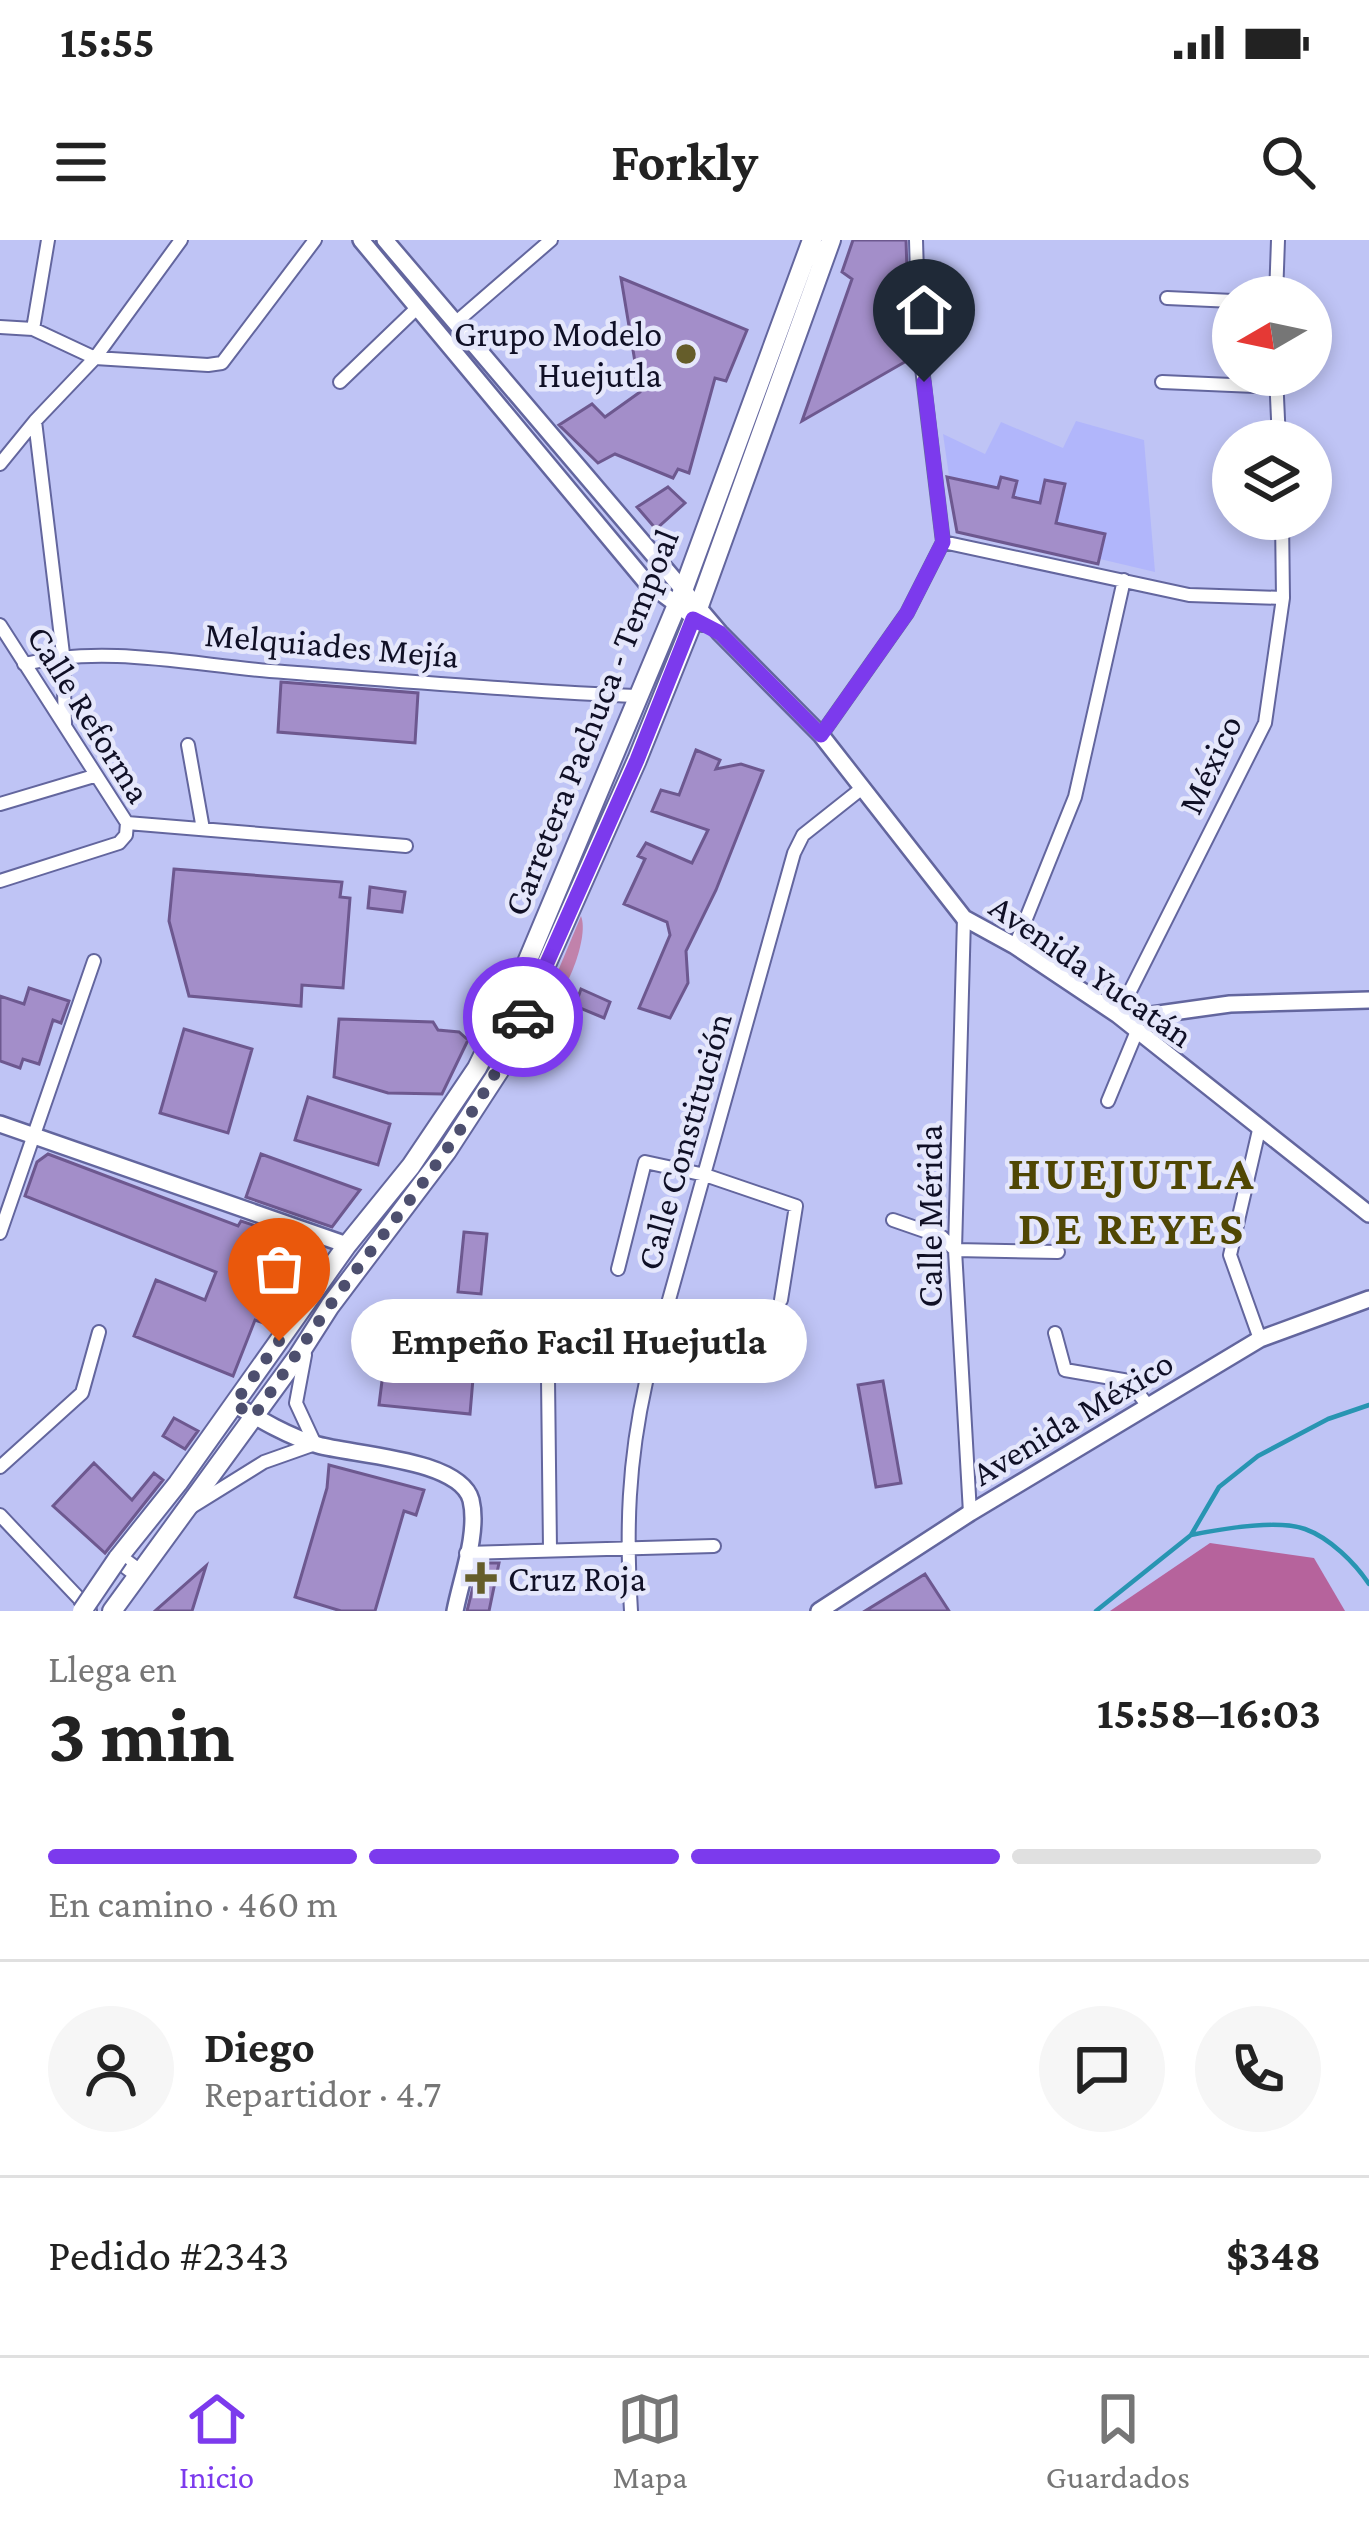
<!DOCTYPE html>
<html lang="es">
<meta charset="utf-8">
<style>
body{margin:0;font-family:"Crimson Pro",serif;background:#f6f6f6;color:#222;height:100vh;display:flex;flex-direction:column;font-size:45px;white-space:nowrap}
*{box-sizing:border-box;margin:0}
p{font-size:39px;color:#767676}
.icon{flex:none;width:66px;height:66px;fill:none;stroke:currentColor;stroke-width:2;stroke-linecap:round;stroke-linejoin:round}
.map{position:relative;height:1371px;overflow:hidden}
.side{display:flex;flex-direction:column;background:#fff;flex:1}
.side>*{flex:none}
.needle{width:78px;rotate:261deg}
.buttons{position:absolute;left:1212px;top:36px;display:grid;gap:24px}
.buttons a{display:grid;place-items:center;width:120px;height:120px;border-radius:50%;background:#fff;box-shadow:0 6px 18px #0003;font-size:60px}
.pin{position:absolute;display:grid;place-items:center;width:102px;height:102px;color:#fff;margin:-123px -51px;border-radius:50% 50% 50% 0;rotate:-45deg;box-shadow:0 0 12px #0007}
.pin .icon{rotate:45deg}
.courier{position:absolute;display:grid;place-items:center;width:120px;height:120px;margin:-60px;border:9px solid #7c3aed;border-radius:50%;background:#fff;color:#222;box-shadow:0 3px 15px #0007}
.bubble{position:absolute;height:84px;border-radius:42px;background:#fff;box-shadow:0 6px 18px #0003;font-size:39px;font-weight:700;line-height:84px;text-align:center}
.head em{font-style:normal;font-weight:700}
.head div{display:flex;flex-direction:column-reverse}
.head{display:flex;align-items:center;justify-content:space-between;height:204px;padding:0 48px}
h1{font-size:78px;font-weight:700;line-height:90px}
.bar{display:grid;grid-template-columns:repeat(4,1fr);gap:18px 12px;align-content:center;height:144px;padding:0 48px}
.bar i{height:15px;border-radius:9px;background:#e0e0e0}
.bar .current{background:#7c3aed}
.bar p{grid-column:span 4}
.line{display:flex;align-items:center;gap:30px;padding:0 48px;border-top:3px solid #e0e0e0}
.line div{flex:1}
.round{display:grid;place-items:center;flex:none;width:126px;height:126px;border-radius:63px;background:#f6f6f6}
.status{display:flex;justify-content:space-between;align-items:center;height:84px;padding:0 60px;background:#fff;direction:ltr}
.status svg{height:33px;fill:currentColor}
header{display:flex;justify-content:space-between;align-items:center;height:156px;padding:0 48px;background:#fff;font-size:54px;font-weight:700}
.tab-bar{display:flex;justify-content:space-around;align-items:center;height:168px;border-top:3px solid #e0e0e0;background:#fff;font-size:33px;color:#767676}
.tab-bar a{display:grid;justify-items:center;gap:6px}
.tab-bar .current{color:#7c3aed}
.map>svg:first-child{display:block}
.built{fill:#b1b6fb}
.green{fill:#c182ab}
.forest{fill:#b6639c}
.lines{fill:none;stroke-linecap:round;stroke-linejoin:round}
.stream{stroke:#2895b2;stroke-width:4.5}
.building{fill:#a38ec9;stroke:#6d588f;stroke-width:3}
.minor-casing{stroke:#63669e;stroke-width:16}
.tertiary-casing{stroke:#63669e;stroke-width:20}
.primary-casing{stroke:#63669e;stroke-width:22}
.minor{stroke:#fff;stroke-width:12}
.tertiary{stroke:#fff;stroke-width:15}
.primary{stroke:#fff;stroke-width:18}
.primary-bridge-casing{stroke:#63669e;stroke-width:22;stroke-linecap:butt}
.primary-bridge{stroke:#fff;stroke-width:18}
.done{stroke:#4d4f6e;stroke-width:12;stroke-dasharray:0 21.6}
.route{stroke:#7c3aed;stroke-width:15}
.poi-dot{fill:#655d2a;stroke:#e5e7fb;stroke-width:4.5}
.labels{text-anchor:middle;stroke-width:9;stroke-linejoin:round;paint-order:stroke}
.poi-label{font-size:36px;fill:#101026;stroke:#e5e7fb;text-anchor:end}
.street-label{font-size:36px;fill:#101026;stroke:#e5e7fb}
.district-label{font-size:48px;font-weight:bold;letter-spacing:3px;fill:#504704;stroke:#e5e7fb}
</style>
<div class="status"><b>15:55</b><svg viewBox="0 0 49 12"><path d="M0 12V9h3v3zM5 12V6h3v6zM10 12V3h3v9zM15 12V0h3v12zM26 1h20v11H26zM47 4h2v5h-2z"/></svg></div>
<header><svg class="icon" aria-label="menu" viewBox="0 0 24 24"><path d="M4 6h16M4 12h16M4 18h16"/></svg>Forkly<svg class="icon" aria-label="search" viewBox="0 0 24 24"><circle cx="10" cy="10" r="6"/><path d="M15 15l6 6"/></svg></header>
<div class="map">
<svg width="1369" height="1371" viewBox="0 0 1369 1371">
<rect width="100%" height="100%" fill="#bfc4f5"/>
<path class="built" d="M1076 181 1144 200 1155 332 1100 319 1098 324 957 292 943 194 985 214 1001 182 1063 208Z"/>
<path class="green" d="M581 676C590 698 563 766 540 774Z"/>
<path class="forest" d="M1210 1303 1314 1318 1345 1371H1110Z"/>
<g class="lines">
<path class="stream" d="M1191 1295C1221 1289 1276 1279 1305 1289 1330 1298 1355 1323 1369 1344
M1096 1371 1191 1295 1219 1247 1258 1216 1328 1179 1369 1165"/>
</g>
<path class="building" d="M853 0H906L910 119 802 181 852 39 842 32Z
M621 38 747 90 726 141 715 138 689 233 678 229 673 238 615 214 598 223 559 185 592 164 605 177 640 152Z
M947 237 998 248 1001 237 1017 241 1013 257 1040 263 1045 240 1065 244 1056 283 1105 294 1098 324 957 292Z
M668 247 685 263 656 289 637 267Z
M281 442 418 453 415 503 278 492Z
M696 510 720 520 716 529 741 524 763 531 716 650 686 711 688 743 670 778 639 768 670 695 667 682 624 664 645 619 638 616 646 603 692 623 708 590 652 571 661 550 679 555Z
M174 629 342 642 340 657 350 658 343 748 302 745 301 766 189 756 169 681Z
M370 647 405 652 402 672 368 668Z
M29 748 69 761 61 783 53 780 39 824 23 819 20 828 0 821V756L24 764Z
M581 749 610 762 604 778 575 766Z
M339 779 433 782 438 790 459 792 468 800 442 854 388 853 334 837Z
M184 789 252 809 228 893 160 873Z
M308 857 390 884 378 925 295 900Z
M48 914 238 986 241 981 262 988 251 1016 304 1033 290 1063 277 1058 267 1084 255 1080 233 1136 134 1096 156 1040 205 1060 216 1032 25 956 37 922Z
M261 914 360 950 332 987 246 957Z
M464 992 487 994 481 1054 458 1052Z
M399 1078 465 1083 462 1114 475 1115 470 1174 379 1165 386 1109H396Z
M883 1141 901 1243 876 1247 858 1145Z
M174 1178 198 1191 185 1209 163 1196Z
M94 1223 132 1260 154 1233 163 1240 105 1313 53 1266Z
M329 1225 424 1250 416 1275 404 1271 375 1371H341L295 1357 327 1248Z
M479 1323H499L489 1371H467Z
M206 1326 192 1371H155Z
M925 1334 949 1371H865Z"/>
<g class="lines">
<defs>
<path id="minor" d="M1276 57 1278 0
M1167 58 1233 61
M455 83 551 0
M0 87 33 89 95 118 208 125 222 123 315 0
M33 89 48 0
M1276 135 1279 201
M340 142 418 67
M1162 142 1276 147
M35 181 63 414 65 484
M0 224 35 181 95 118 181 0
M943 302 1189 355 1283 358
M0 385 127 583 126 595 119 603 0 641
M24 424C105 405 188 424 270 431 392 440 514 451 636 456
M821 495 907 373 943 302 919 103 916 0
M188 505 203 589
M0 564 94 536
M127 583 406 606
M964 678 955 1010 970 1273
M1015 706 1075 557 1124 340
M1118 775 1265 483 1283 358 1282 279
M1108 861 1137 791
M1259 890 1230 1015 1260 1099
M893 980 942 997 955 1010 1058 1012
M0 993 94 721
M618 1029 645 922 705 935 796 966 781 1060
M1055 1093 1065 1130 1129 1141 1148 1166
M548 1139 550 1309
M0 1227 82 1153 99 1092
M190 1268 264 1222 315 1204 296 1163 305 1115
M0 1275 90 1370
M466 1313 714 1306
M631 1371C626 1289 628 1223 646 1142L794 613 803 595 861 549"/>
<path id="tertiary" d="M361 0 645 341 702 383
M385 0 720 393 821 495 964 678 1015 706 1118 775 1369 974
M1123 779 1230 764 1369 760
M0 884 347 1005
M234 1164C259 1179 289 1197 318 1205 353 1215 460 1219 471 1260 479 1293 461 1339 455 1371
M819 1371 970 1273 1260 1099 1369 1059"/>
<path id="primary" d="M138 1333 118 1318 178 1243 347 1005 411 926 477 828 517 746 684 348 812 0
M112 1371 298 1116 330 1066 447 911 499 831 637 520 699 366 831 0"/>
</defs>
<use href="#minor" class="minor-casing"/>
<use href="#tertiary" class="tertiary-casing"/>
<use href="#primary" class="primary-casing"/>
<use href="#minor" class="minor"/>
<use href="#tertiary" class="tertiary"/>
<use href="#primary" class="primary"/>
<defs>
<path id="primary-bridge" d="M82 1371 118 1318"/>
</defs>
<use href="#primary-bridge" class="primary-bridge-casing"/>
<use href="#primary-bridge" class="primary-bridge"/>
</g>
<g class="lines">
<path class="done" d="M279 1101 234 1164 254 1176C281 1138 306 1099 333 1061 401 969 477 883 523 777"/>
<path class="route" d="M523 777 637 520 693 379 720 393 821 495 907 373 943 302 924 142"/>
</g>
<g class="poi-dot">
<circle cx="686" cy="114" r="12"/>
<path d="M475 1320h12v12h12v12h-12v12h-12v-12h-12v-12h12z"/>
</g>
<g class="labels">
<g class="poi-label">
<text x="662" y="106">Grupo Modelo<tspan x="662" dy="41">Huejutla</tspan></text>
<text x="508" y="1351" text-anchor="start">Cruz Roja</text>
</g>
<g class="street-label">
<text transform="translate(332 404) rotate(5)" y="13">Melquiades Mejía</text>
<text transform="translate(90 474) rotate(58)" y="13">Calle Reforma</text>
<text transform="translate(590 482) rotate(-68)" y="13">Carretera Pachuca - Tempoal</text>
<text transform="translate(1209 524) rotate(-65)" y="13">México</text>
<text transform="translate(1092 730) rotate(35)" y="13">Avenida Yucatán</text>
<text transform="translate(683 901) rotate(-74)" y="13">Calle Constitución</text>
<text transform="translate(929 976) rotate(-90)" y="13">Calle Mérida</text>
<text transform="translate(1072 1177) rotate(-31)" y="13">Avenida México</text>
</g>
<g class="district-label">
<text x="1132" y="949">HUEJUTLA<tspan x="1132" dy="55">DE REYES</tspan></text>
</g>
</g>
</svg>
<div class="buttons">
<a><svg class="needle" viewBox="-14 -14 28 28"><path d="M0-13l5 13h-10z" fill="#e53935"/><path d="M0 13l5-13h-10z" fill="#767676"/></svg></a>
<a><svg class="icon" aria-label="layers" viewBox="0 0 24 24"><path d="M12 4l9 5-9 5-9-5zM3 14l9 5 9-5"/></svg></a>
</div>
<div class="pin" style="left:279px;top:1101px;background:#ea580c"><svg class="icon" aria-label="bag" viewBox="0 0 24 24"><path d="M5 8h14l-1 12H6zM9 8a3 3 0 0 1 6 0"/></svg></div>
<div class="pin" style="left:924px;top:142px;background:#1f2937"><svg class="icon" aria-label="home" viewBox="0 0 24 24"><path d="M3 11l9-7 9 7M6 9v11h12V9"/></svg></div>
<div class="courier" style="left:523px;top:777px"><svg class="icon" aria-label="car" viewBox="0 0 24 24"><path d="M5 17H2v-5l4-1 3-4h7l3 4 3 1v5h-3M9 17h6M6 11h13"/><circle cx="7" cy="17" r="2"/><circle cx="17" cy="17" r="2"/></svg></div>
<div class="bubble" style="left:351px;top:1059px;width:456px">Empeño Facil Huejutla</div>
</div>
<section class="side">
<div class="head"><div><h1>3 min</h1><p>Llega en</p></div><em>15:58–16:03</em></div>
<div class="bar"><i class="current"></i><i class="current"></i><i class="current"></i><i></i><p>En camino · 460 m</p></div>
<div class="line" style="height:216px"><a class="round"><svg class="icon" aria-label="person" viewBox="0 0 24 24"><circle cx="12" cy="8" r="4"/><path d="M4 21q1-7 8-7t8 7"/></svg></a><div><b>Diego</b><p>Repartidor · 4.7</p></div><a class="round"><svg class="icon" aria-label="chat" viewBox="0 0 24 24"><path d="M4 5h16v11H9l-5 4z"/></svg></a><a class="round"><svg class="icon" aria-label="phone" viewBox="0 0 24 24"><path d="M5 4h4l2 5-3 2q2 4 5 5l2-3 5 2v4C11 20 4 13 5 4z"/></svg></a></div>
<div class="line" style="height:156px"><div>Pedido #2343</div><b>$348</b></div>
</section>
<nav class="tab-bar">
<a class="current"><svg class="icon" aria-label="home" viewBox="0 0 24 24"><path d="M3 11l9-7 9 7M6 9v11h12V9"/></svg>Inicio</a>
<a><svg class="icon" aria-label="map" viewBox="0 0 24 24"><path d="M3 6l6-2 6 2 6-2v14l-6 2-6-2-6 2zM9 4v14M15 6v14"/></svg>Mapa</a>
<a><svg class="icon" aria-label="saved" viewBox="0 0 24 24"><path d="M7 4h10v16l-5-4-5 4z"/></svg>Guardados</a>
</nav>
